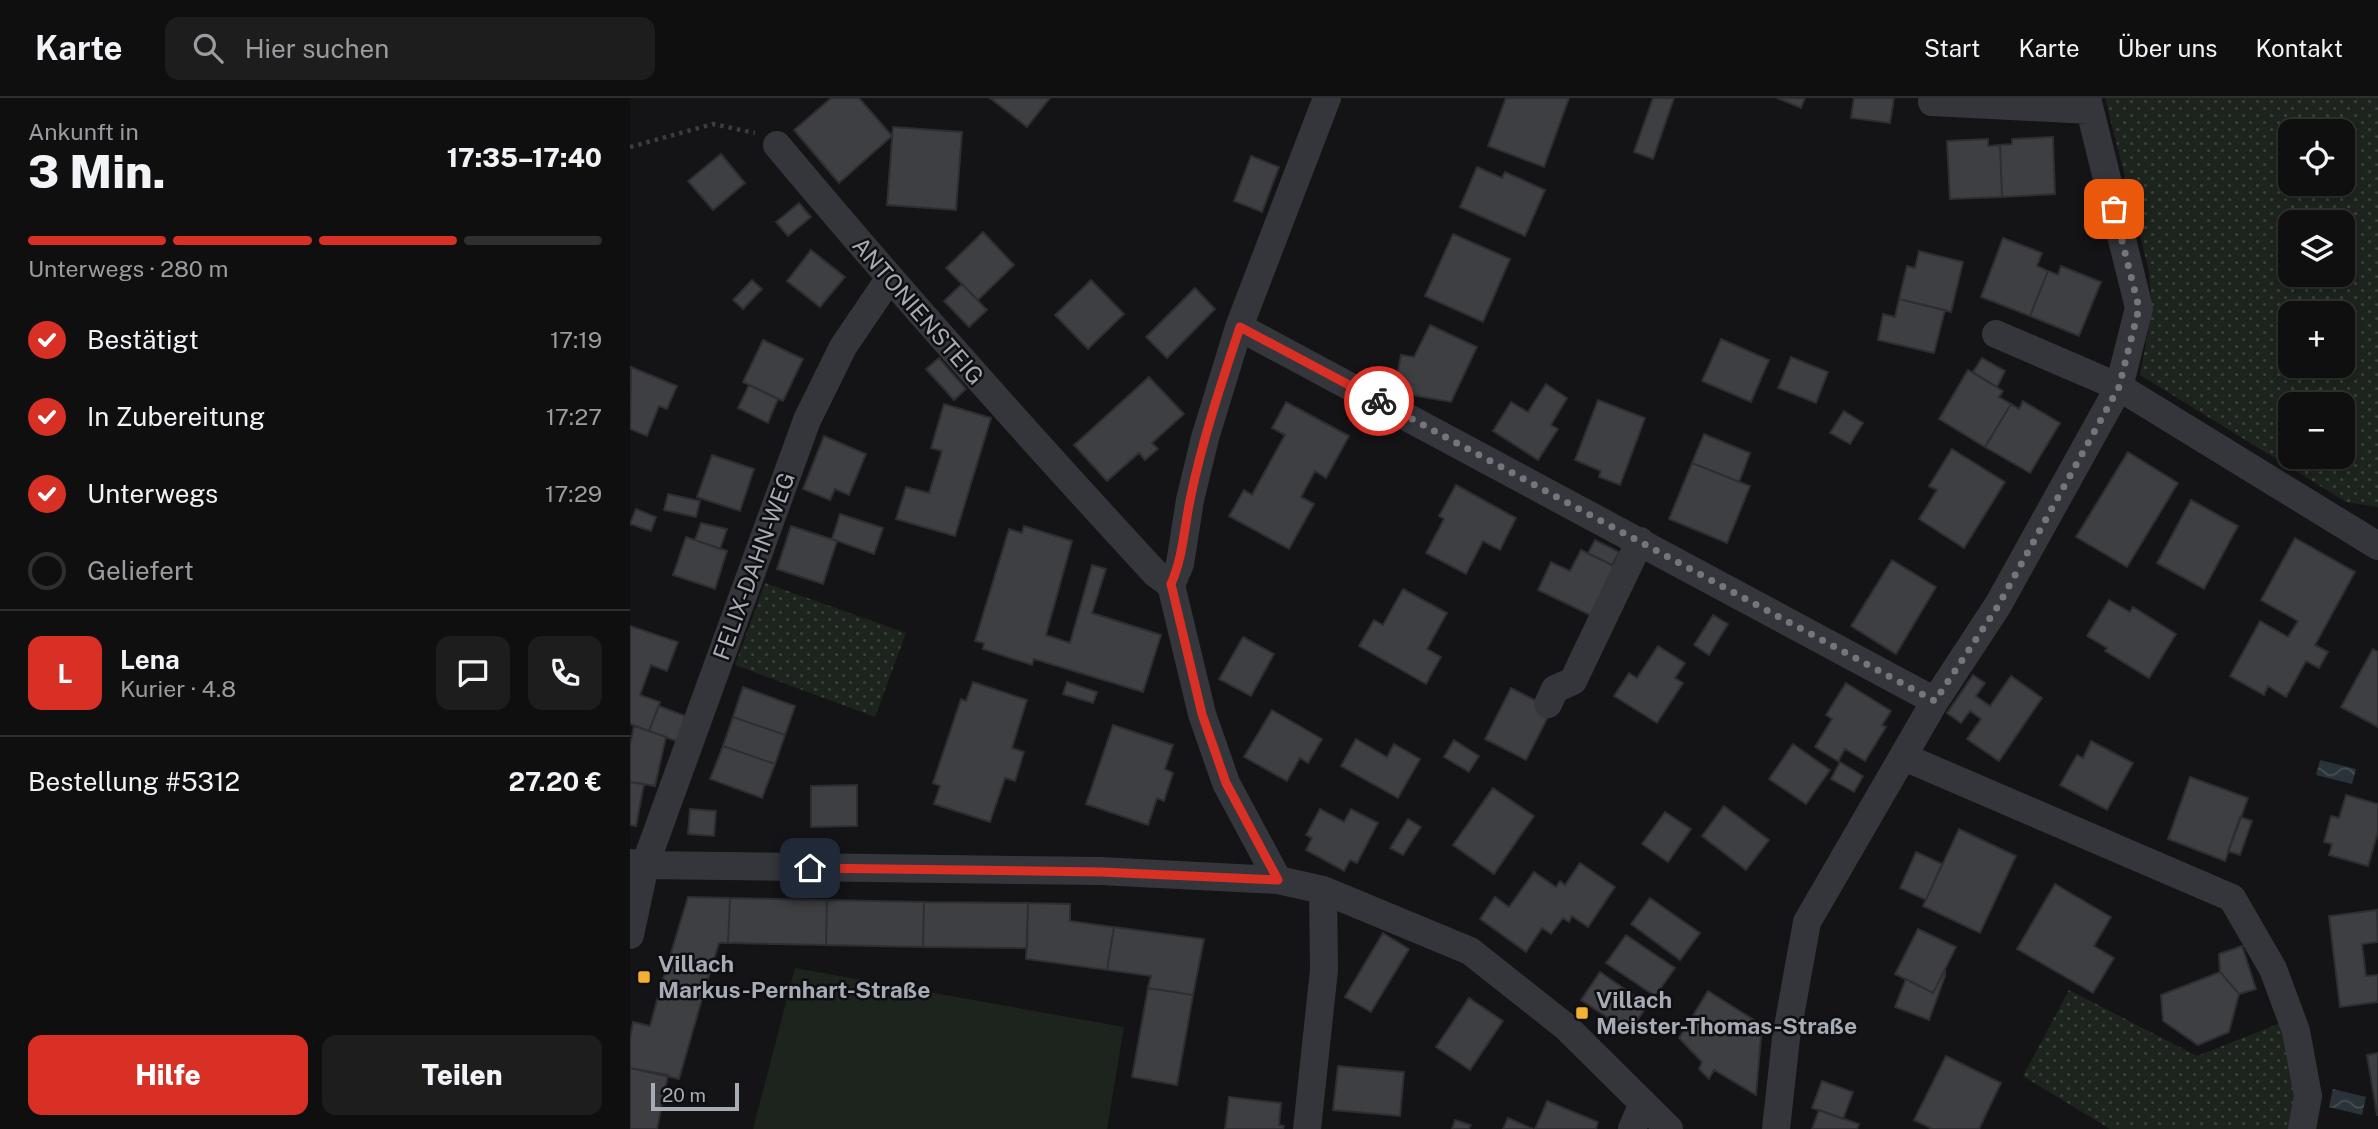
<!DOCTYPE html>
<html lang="de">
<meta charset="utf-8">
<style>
body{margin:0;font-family:"Public Sans",sans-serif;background:#1d1d1e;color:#f1f3f6;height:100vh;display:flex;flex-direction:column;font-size:26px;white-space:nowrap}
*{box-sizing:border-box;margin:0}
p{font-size:23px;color:#9b9c9f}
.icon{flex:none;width:38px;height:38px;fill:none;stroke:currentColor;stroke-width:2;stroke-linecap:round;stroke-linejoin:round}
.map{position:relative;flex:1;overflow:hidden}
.drawer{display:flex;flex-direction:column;background:#0f0f10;width:630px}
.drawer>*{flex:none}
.buttons{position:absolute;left:1648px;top:21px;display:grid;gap:14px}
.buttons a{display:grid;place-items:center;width:77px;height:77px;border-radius:14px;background:#0f0f10;box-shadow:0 4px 10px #0003,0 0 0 2px #2f2f30;font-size:35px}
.scale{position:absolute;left:21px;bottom:18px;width:88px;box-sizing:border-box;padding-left:7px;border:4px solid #a6abb6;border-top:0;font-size:19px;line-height:24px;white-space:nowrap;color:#a6abb6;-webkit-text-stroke:5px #0f0f11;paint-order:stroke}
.pin{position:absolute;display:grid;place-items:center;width:60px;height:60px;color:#fff;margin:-30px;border-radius:14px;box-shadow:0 4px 10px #0006}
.courier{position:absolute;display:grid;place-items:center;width:70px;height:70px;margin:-35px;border:5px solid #d93025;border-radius:50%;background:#fff;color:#222;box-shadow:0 2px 9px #0007}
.summary em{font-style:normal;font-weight:800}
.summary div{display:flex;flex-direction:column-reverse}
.summary{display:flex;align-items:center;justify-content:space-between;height:119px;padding:0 28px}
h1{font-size:46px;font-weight:800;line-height:52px}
.bar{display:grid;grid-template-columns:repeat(4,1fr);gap:10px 7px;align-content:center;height:84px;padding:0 28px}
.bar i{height:9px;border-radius:5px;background:#2f2f30}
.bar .current{background:#d93025}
.bar p{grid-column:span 4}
.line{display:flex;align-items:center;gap:18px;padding:0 28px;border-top:2px solid #2f2f30}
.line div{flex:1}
.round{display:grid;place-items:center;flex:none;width:74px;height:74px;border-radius:14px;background:#1d1d1e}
ol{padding:0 28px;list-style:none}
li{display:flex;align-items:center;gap:21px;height:77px}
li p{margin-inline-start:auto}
li .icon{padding:7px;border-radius:50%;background:#d93025;color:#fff;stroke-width:4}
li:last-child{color:#9b9c9f}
li i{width:38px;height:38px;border:4px solid #2f2f30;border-radius:50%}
.action{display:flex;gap:14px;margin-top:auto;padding:14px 28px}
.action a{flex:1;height:80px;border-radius:14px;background:#d93025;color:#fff;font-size:28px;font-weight:800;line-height:80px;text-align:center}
.action a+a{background:#1d1d1e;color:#f1f3f6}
header{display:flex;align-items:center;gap:42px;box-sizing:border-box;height:98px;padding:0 35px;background:#0f0f10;border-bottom:2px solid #2f2f30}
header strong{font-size:33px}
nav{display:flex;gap:38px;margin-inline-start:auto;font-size:24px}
.search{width:490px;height:63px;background:#1d1d1e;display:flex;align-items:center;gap:18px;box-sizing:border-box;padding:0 24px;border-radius:14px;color:#9b9c9f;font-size:26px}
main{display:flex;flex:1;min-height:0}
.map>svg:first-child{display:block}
.grass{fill:url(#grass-dots);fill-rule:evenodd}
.garden{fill:#1c241d}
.water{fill:url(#water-waves)}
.building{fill:#3e3f43;stroke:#2e2e32;stroke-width:2}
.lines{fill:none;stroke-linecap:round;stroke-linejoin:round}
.path{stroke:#3b3d42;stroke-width:4.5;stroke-dasharray:3.5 5;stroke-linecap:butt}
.minor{stroke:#35363b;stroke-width:28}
.done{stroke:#73767e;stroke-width:7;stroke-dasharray:0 12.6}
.route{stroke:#d93025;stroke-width:9}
.poi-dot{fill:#f2b130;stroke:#0f0f11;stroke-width:2.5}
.labels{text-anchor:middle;stroke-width:5;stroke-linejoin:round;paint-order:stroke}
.street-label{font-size:23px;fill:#a6abb6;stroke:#0f0f11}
.poi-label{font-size:23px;font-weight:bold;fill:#a6abb6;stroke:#0f0f11;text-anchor:start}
</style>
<header>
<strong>Karte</strong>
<div class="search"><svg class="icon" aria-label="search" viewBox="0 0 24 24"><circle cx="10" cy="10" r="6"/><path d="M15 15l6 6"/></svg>Hier suchen</div>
<nav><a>Start</a><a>Karte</a><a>Über uns</a><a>Kontakt</a></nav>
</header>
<main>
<section class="drawer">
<div class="summary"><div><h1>3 Min.</h1><p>Ankunft in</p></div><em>17:35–17:40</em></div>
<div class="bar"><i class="current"></i><i class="current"></i><i class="current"></i><i></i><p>Unterwegs · 280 m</p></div>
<ol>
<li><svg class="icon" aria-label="check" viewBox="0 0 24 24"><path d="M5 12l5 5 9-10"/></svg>Bestätigt<p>17:19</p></li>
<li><svg class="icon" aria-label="check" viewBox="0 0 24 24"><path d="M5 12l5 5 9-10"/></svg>In Zubereitung<p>17:27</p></li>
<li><svg class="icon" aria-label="check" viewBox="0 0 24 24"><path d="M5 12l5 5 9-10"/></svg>Unterwegs<p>17:29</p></li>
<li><i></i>Geliefert</li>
</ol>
<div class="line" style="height:126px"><b class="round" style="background:#d93025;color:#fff">L</b><div><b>Lena</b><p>Kurier · 4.8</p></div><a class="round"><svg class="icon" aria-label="chat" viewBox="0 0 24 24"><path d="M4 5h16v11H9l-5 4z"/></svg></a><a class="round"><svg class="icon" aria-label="phone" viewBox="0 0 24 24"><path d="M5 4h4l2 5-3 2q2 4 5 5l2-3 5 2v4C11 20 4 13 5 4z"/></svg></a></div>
<div class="line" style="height:91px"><div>Bestellung #5312</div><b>27.20 €</b></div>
<div class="action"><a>Hilfe</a><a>Teilen</a></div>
</section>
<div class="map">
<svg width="1748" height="1031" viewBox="0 0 1748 1031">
<defs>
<pattern id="grass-dots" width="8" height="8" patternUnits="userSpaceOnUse" patternTransform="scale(1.75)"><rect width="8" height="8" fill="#1c241d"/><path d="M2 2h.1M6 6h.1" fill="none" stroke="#3a413c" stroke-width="1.8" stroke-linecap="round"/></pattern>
<pattern id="water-waves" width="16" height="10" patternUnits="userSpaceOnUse" patternTransform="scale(1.75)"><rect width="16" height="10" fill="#2a333a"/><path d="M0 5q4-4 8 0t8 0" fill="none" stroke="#464e54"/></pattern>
</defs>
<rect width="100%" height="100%" fill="#141416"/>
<path class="grass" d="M1475 0H1748V409L1716 404 1510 277 1522 212 1519 173ZM1661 33H1713V86H1661ZM1661 124H1713V177H1661ZM1661 215H1713V268H1661ZM1661 306H1713V359H1661Z
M135 485 276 535 245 619 105 567Z
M1439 892 1567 958 1653 924C1661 959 1671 995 1662 1031H1480L1393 978Z"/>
<path class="garden" d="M165 870 494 929 477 1031H123Z"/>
<path class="water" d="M1690 662 1726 671 1722 686 1686 677Z
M1703 991 1736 999 1732 1017 1699 1009Z"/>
<path class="building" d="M201 0H229L262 38 209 85 164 32Z
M360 0H420L397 29Z
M876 0H939L914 69 858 48Z
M1023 0H1044L1023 61 1004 54Z
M1147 0H1175L1171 10Z
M1224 0H1264L1260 25 1221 20Z
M263 29 332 34 326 112 257 107Z
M1423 39 1425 96 1372 99 1370 47 1382 46V41Z
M1358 41V48L1370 47 1372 99 1320 101 1317 43Z
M91 56 115 85 83 112 58 83Z
M621 58 649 69 632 114 604 103Z
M847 69 872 80 875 74 915 92 895 138 830 109Z
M169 105 181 119 158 138 146 124Z
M353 134 384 167 348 202 316 170Z
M823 136 880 161 853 224 795 198Z
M1373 140 1412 155 1407 168 1418 173 1400 218 1351 199Z
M181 152 215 179 190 209 157 183Z
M1289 153 1333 164 1321 214 1269 201 1277 168 1285 170Z
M1431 168 1471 184 1449 238 1400 218 1418 173 1428 177Z
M122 182 132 191 113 211 103 202Z
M461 182 494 216 458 251 425 217Z
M332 186 357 212 339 229 314 203Z
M565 190 585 211 537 260 516 239Z
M1269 201 1315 212 1304 255 1248 242 1253 216 1265 219Z
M800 227 847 249 821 304 764 294 771 257 784 259Z
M1091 241 1139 262 1121 304 1072 283Z
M133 242 173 261 153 303 113 284Z
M1161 259 1198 274 1186 305 1148 290Z
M309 260 336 291 324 302 296 271Z
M1352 260 1375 273 1367 289 1343 274Z
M1 269 47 288 37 311 29 308 17 338 0 331Z
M1338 272 1373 293 1369 299 1381 306 1355 349 1309 321Z
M519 279 554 316 522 345 528 351 515 362 509 355 477 383 444 347Z
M916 286 937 300 921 327 928 331 908 362 863 333 881 304 898 314Z
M119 287 148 301 138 325 108 310Z
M968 302 1015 320 990 387 969 379 971 373 945 362Z
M1393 303 1430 325 1400 375 1355 349 1381 306 1389 311Z
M656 304 719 338 696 380 685 373 671 399 684 406 659 451 599 418 614 392 622 397 655 337 642 330Z
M314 306 361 320 325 438 266 421 276 389 299 395 312 353 301 350Z
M1214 313 1233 325 1220 346 1200 335Z
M1074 336 1120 355 1109 384 1062 365Z
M194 338 236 356 219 397 205 391 200 402 173 391Z
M1322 351 1375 384 1334 450 1289 421 1307 392 1299 388Z
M1498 354 1548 385 1497 469 1446 439Z
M82 357 124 371 110 413 67 399Z
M1062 365 1120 388 1097 445 1039 421Z
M826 387 886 420 870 452 853 443 836 476 796 455 814 421 809 418Z
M38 396 70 403 66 419 34 412Z
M1561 402 1608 428 1574 491 1527 465Z
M6 411 26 419 21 433 0 426Z
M210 416 253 430 244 456 202 441Z
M71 425 97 431 90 451 65 442Z
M161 428 207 443 193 486 147 471Z
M394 428 442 443 416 537 440 545 462 467 476 471 462 515 531 537 513 594 404 561 402 567 353 551 354 545 345 543 379 431 392 435Z
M56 439 97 453 85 491 43 477Z
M1665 440 1725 474 1685 547 1698 554 1689 570 1676 563 1656 599 1638 588 1634 597 1600 578 1630 523 1658 539 1668 523 1631 502Z
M965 442 989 454 982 467 958 455Z
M951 452 986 469 962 518 908 492 921 464 940 473Z
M1262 462 1306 489 1266 556 1221 528Z
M773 491 817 515 797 551 811 559 796 586 729 548 744 522 753 527Z
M1479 502 1500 514 1503 509 1546 536 1519 580 1475 553 1477 550 1457 538Z
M1083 517 1098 526 1079 557 1064 547Z
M0 528 48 544 37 573 21 567 10 597 30 604 19 633 0 626Z
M613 539 644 556 621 598 589 581Z
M1028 548 1055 565 1045 580 1053 585 1027 625 984 598 999 575 1007 580Z
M1743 551 1748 554V629L1711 609Z
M1343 577 1355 585 1346 598 1360 608 1381 578 1412 600 1369 663 1337 641 1351 621 1340 613 1331 625 1317 615Z
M343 584 397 602 382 650 394 654 385 683 375 680 360 724 304 706 310 688 303 685 331 601 336 603Z
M437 584 467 594 463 605 433 596Z
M1216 585 1261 613 1252 627 1256 629 1235 663 1215 651 1208 663 1185 649 1202 621 1196 617Z
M113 589 165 608 155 637 103 619Z
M881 590 922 611 896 662 855 641Z
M29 608 58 619 49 644 19 633Z
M642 612 692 641 678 665 670 660 657 683 614 659Z
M103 619 155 637 145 666 93 648Z
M483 627 543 647 535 671 543 675 534 703 527 700 518 727 456 706Z
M4 628 36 639 25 688 0 684V647Z
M726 641 757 659 764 646 790 661 768 700 711 668Z
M824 642 849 658 839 674 814 659Z
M1461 643 1503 665 1477 712 1430 687 1447 657 1453 660Z
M1163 646 1200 672 1176 706 1139 681Z
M93 648 145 666 132 700 80 681Z
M1210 664 1233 678 1224 694 1201 681Z
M1560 679 1618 700 1595 763 1538 741Z
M0 684 14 686 6 728 0 727Z
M227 687V728L181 729V688Z
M863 690 904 718 864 776 823 747Z
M1716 697 1748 706V734L1738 768 1699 757 1702 746 1694 744 1701 718 1709 720Z
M1094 708 1139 742 1116 772 1072 738Z
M60 711 86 713 84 738 58 736Z
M690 711 714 724 721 711 748 725 727 765 720 762 714 773 676 752 682 740 676 737Z
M1035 714 1061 731 1038 764 1012 746Z
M1610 719 1622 723 1610 757 1598 753Z
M778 721 791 729 773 757 760 750Z
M1329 731 1386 758 1350 835 1293 808Z
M1286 754 1312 766 1296 802 1270 790Z
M950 765 985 789 958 829 942 818 939 824 933 820 921 836 912 830 896 854 850 821 865 799 879 809 904 774 926 789 930 783 935 787Z
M1425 786 1481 819 1464 848 1484 860 1463 895 1387 851Z
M58 799 100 800 98 845H89L72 901 31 888Z
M100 800 197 802 196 847 98 845Z
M1020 800 1070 835 1050 862 1001 826Z
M197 802 294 804 293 849 196 847Z
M294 804 398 805 397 850 293 849Z
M398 805 440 806V823L484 829 477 872 396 861Z
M1747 812 1748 844 1732 846 1736 878 1748 877V904L1710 909 1699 818Z
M484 829 574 841 563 897 518 890 521 878 477 872Z
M1288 831 1326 849 1303 895 1265 876Z
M753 835 779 851 741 914 715 899Z
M996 837 1045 870 1025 898 976 865Z
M1612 848 1626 891 1609 896 1590 874 1589 856Z
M1315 872V878L1299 922 1265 909 1276 881 1303 895Z
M970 874 1018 907 999 934 951 902Z
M1590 874 1609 896 1599 934 1568 947 1533 923 1531 897Z
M31 888 72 901 49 981 0 970V941L3 924 20 928Z
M518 890 563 897 547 987 502 979Z
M1078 893 1132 927 1126 997 1084 972 1079 981 1069 971 1072 964 1049 940Z
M839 900 873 923 840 972 806 949Z
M1748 955V1017H1747L1737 957Z
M1316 958 1371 985 1349 1031H1302L1284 1022Z
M708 968 774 974 770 1018 703 1012Z
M0 970 38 977 27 1031H0Z
M1192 983 1223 994 1213 1021 1182 1010Z
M599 999 651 1005 649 1027 654 1028 653 1031H595Z
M917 1003 968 1024 966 1031H905Z
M1189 1012 1229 1026 1227 1031H1182Z
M878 1020 903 1031H873Z
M825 1022 841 1027 839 1031H822Z"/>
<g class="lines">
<path class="path" d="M0 49 83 26 125 35"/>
<path class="minor" d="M1302 4 1459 12
M147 47C269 193 396 335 525 475L541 487
M609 229 1305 603
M1366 236 1489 289 1748 448
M918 606 925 591 943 583 1010 443
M1274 659 1602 800 1643 871 1666 933 1678 998 1672 1031
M0 765 15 767 470 773 648 782 693 792 840 853 936 929 1039 1031
M648 782 596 685 572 616 541 487 550 466 560 402 575 340 609 229 697 0
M0 837 15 767 177 322 213 249 259 181
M677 1031 694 872 693 792
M1002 1031 1013 1005
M1146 1031 1156 940 1177 824 1305 603 1368 507 1489 289 1509 210 1457 0"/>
</g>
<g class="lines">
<path class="done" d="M749 303 1305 603 1368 508 1489 289 1509 210 1484 111"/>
<path class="route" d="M180 770 471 774 648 782 596 685 572 616 541 486C553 459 554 431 560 402 572 343 591 286 610 229L749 303"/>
</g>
<g class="poi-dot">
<rect x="7" y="872" width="14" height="14" rx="3.5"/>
<rect x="945" y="908" width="14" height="14" rx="3.5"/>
</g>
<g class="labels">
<g class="street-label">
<text transform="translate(288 213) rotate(49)" y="8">ANTONIENSTEIG</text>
<text transform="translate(124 468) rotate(-70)" y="8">FELIX-DAHN-WEG</text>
</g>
<g class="poi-label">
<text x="28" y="874">Villach<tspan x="28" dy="26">Markus-Pernhart-Straße</tspan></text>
<text x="966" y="910">Villach<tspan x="966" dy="26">Meister-Thomas-Straße</tspan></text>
</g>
</g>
</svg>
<div class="buttons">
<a><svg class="icon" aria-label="locate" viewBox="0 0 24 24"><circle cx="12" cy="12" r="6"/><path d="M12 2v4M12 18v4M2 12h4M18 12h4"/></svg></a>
<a><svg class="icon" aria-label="layers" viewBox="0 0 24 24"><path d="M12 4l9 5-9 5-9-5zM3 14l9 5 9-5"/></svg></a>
<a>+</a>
<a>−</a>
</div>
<div class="scale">20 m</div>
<div class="pin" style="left:1484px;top:111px;background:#ea580c"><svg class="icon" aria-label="bag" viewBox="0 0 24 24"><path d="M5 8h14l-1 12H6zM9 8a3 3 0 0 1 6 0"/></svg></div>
<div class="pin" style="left:180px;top:770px;background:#1f2937"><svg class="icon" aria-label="home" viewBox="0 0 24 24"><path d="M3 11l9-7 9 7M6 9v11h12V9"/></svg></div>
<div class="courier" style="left:749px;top:303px"><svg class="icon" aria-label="bike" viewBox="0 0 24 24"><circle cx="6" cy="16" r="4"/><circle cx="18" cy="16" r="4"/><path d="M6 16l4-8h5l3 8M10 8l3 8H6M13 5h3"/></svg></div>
</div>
</main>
